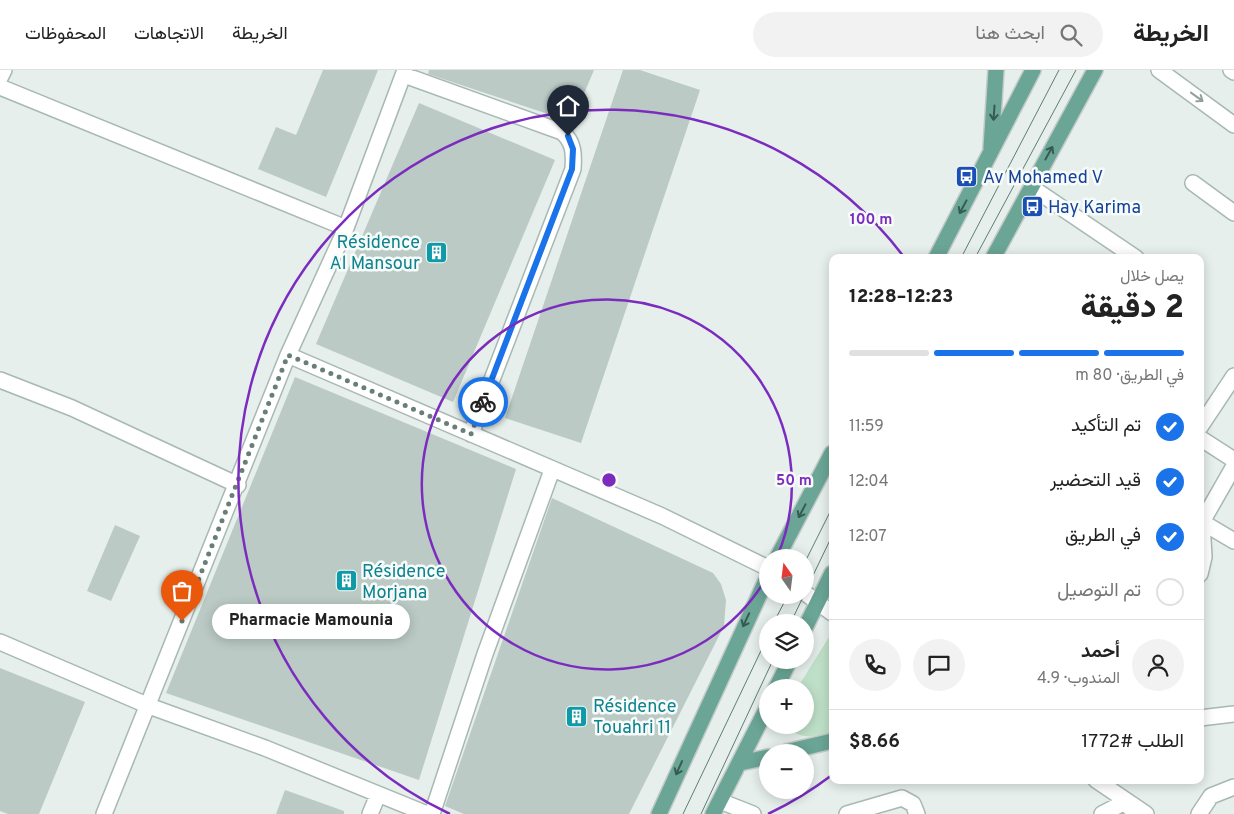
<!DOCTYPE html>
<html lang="ar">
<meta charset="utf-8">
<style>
body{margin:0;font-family:Overpass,Vazirmatn,sans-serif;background:#f2f2f2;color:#222;direction:rtl;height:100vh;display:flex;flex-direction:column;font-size:19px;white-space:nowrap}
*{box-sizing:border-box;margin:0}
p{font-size:16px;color:#767676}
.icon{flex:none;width:28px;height:28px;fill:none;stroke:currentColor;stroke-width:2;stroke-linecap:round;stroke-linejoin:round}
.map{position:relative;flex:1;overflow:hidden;direction:ltr}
.sheet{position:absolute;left:829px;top:184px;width:375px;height:530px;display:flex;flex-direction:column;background:#fff;border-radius:10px;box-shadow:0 2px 12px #0003;direction:rtl}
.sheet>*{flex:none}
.needle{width:32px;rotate:346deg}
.tools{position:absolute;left:759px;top:479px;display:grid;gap:10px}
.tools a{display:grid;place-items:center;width:55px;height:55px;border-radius:50%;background:#fff;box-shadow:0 2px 12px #0003;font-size:25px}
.pin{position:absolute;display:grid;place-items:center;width:42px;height:42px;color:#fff;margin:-51px -21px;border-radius:50% 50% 50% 0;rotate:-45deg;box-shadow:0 0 5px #0007}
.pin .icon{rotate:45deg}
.courier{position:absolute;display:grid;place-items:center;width:50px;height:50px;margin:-25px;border:4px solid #1a73e8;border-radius:50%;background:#fff;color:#222;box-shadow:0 1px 6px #0007}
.bubble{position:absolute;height:35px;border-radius:18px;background:#fff;box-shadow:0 2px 12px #0003;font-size:16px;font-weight:800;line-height:35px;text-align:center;direction:rtl}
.headline em{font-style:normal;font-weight:800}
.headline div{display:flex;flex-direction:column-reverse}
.headline{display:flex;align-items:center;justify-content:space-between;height:85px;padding:0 20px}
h1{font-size:32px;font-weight:800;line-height:38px}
.bar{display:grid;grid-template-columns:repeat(4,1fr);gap:8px 5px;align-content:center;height:60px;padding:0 20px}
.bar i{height:6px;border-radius:4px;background:#e0e0e0}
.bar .selected{background:#1a73e8}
.bar p{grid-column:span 4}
.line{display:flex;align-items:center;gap:12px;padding:0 20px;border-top:1px solid #e0e0e0}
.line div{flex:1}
.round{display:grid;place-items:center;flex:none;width:52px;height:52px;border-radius:26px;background:#f2f2f2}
ol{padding:0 20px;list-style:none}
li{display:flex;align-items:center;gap:15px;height:55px}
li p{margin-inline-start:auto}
li .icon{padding:5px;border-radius:50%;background:#1a73e8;color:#fff;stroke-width:4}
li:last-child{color:#767676}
li i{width:28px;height:28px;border:2px solid #e0e0e0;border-radius:50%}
header{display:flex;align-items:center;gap:30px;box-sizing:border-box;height:70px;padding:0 25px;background:#fff;border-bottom:1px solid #e0e0e0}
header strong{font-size:24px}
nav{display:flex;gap:28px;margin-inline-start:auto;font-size:18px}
.search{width:350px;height:45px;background:#f2f2f2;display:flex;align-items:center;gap:12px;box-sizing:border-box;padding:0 18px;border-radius:28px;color:#767676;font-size:19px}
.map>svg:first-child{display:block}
.green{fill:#bfe0c8}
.building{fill:#bbcac4}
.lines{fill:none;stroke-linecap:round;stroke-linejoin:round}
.minor-casing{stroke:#a8b8b2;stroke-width:18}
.major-casing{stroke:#c2cac8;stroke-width:18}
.minor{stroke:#fff;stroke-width:15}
.major{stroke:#6aa596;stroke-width:15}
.tram{stroke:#5f7d75;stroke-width:1}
.oneway{stroke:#92a09c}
.oneway2{stroke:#365b51}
.done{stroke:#687f78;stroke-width:5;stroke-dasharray:0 9}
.route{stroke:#1a73e8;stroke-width:6}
.ring{fill:none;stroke:#7b2cbf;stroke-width:2.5}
.labels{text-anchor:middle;stroke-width:5;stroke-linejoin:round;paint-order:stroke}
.transit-label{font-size:18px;fill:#164399;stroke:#f7fbf9;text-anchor:start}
.culture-label{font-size:18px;fill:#0d838f;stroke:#f7fbf9;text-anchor:start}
.centre{fill:#7b2cbf;stroke:#f7fbf9;stroke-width:2.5}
.ring-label{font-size:15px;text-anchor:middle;font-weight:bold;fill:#7b2cbf;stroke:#f7fbf9;stroke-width:5;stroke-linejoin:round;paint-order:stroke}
</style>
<header>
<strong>الخريطة</strong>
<div class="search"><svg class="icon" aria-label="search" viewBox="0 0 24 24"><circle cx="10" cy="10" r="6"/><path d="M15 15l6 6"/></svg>ابحث هنا</div>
<nav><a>الخريطة</a><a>الاتجاهات</a><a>المحفوظات</a></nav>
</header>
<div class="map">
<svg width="1234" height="744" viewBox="0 0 1234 744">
<rect width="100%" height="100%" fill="#e6efeb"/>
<path class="green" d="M829 567 832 569V662C813 667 800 671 786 655H805V618L798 617Z"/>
<path class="building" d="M323 0H378L326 127 258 99 276 57 296 65Z
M429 0H594L572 52 428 4Z
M623 0H640L700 20 581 373 505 348Z
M419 33 555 90 453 332 316 274Z
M295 307 516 399 419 710 166 623Z
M552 428 713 503 721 514 726 530 724 556 629 744H464L445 736Z
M115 455 140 466 111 531 87 521Z
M0 598 85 632 39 744H8L0 741Z
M285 720 344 741V744H276Z"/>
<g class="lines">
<defs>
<path id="minor" d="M1159 0 1234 55
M1231 0 1234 2
M404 5 562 62C574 72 574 84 573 99L471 364
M0 8 4 0
M0 17 346 158
M1193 113 1234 143
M1031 117 1136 188
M288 285 662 446 768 498
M0 310 72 338 238 415
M1200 357 1234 306
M1200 368 1234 390
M1234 396 1202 452 1234 471
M1200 504 1204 487 1202 452
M805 523 832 543
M0 572 149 636 265 678 427 744
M1200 648 1234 644
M1096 710 1146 744
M720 731 753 744
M104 744 288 285 346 158 405 0
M370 744 378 725
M432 744 485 584 552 400
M847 744 902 728 913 734 917 744
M1102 744 1127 731 1130 738
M1199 744 1211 726 1234 717"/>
<path id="major" d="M991 78 996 0
M936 188 1033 0
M993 188 1095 0
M777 488 832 383
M805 558 832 503
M776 618 790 590
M786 682 832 671
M740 693 768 687
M659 744 768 506
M713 744 768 636"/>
</defs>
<use href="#minor" class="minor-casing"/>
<use href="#major" class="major-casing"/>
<use href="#minor" class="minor"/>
<use href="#major" class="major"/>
<path class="tram" d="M961 188 1059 0
M975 188 1076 0
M805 492 832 438
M805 522 832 466
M774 552 788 525
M791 552 804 525
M683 744 768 566
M701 744 773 590"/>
</g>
<defs><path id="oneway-shaft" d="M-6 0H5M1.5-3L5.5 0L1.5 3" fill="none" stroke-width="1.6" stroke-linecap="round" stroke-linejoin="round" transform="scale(1.25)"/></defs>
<use class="oneway" href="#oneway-shaft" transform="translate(1197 27) rotate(36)"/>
<g class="oneway2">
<use href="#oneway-shaft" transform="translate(994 43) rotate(94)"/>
<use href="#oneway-shaft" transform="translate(1049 83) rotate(-61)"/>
<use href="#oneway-shaft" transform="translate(963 137) rotate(118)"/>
<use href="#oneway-shaft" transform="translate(802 441) rotate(118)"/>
<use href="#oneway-shaft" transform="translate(746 550) rotate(115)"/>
<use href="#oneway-shaft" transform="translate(679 698) rotate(114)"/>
</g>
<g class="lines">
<path class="done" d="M182 551 288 285 471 364 483 332"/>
<path class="route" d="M483 332 572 99 573 79 568 66"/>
</g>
<g class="ring">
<path d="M767 507A185 185 0 1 1 777 487"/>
<path d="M832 705A370 370 0 0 1 768 744M450 744A370 370 0 1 1 904 187"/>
</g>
<defs>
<symbol id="bus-square" viewBox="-11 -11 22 22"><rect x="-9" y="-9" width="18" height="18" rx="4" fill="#1a4fb4" stroke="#f7fbf9"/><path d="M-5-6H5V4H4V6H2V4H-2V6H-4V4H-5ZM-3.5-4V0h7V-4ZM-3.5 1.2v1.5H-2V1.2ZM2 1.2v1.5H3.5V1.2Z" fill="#fff"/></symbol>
<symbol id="building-square" viewBox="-11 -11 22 22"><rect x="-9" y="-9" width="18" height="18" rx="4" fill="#0f9aa8" stroke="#f7fbf9"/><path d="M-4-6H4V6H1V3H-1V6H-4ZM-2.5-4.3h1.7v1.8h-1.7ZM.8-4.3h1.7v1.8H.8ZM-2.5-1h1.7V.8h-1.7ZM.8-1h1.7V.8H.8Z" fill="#fff"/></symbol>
</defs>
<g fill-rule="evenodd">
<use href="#bus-square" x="954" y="94" width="25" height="25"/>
<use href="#bus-square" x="1020" y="124" width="25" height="25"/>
<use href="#building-square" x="424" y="170" width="25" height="25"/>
<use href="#building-square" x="334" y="498" width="25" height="25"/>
<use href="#building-square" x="564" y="634" width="25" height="25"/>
</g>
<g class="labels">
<g class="transit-label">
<text x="983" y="113">Av Mohamed V</text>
<text x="1048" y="143">Hay Karima</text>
</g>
<g class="culture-label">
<text x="420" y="178" text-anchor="end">Résidence<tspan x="420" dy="21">Al Mansour</tspan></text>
<text x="362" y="507">Résidence<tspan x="362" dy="21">Morjana</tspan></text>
<text x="593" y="642">Résidence<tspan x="593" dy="21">Touahri 11</tspan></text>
</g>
</g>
<circle cx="609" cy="410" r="8" class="centre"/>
<g class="ring-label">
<text x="871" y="154">100 m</text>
<text x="794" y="415">50 m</text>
</g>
</svg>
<div class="tools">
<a><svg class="needle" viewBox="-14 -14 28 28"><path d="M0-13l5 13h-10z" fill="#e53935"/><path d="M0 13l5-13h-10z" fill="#767676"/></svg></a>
<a><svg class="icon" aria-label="layers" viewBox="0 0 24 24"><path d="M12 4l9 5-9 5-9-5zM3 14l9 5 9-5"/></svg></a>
<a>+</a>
<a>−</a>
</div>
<div class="pin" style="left:182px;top:551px;background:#ea580c"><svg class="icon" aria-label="bag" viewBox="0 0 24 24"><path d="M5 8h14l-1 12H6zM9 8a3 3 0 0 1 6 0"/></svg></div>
<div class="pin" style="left:568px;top:66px;background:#1f2937"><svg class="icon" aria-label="home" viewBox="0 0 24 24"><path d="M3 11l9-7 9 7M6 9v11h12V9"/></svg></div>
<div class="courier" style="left:483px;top:332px"><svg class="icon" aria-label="bike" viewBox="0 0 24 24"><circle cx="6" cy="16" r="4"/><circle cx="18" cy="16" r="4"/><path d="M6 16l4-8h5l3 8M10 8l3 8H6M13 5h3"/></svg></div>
<div class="bubble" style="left:212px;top:534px;width:198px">Pharmacie Mamounia</div>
<section class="sheet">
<div class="headline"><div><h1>2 دقيقة</h1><p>يصل خلال</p></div><em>12:23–12:28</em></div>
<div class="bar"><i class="selected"></i><i class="selected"></i><i class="selected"></i><i></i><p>في الطريق · 80 m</p></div>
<ol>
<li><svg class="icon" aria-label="check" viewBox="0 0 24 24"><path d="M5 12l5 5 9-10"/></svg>تم التأكيد<p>11:59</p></li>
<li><svg class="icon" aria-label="check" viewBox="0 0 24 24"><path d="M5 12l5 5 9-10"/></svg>قيد التحضير<p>12:04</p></li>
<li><svg class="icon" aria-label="check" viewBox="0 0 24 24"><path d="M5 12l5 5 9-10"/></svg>في الطريق<p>12:07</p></li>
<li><i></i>تم التوصيل</li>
</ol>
<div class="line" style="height:90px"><a class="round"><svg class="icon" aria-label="person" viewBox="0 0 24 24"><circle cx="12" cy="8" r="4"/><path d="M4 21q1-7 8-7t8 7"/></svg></a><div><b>أحمد</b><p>المندوب · 4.9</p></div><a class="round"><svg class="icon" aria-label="chat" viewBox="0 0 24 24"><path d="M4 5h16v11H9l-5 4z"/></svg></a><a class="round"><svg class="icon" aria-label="phone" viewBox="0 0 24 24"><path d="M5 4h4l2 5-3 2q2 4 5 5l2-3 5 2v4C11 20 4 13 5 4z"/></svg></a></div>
<div class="line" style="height:65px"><div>الطلب #1772</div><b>$8.66</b></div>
</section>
</div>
